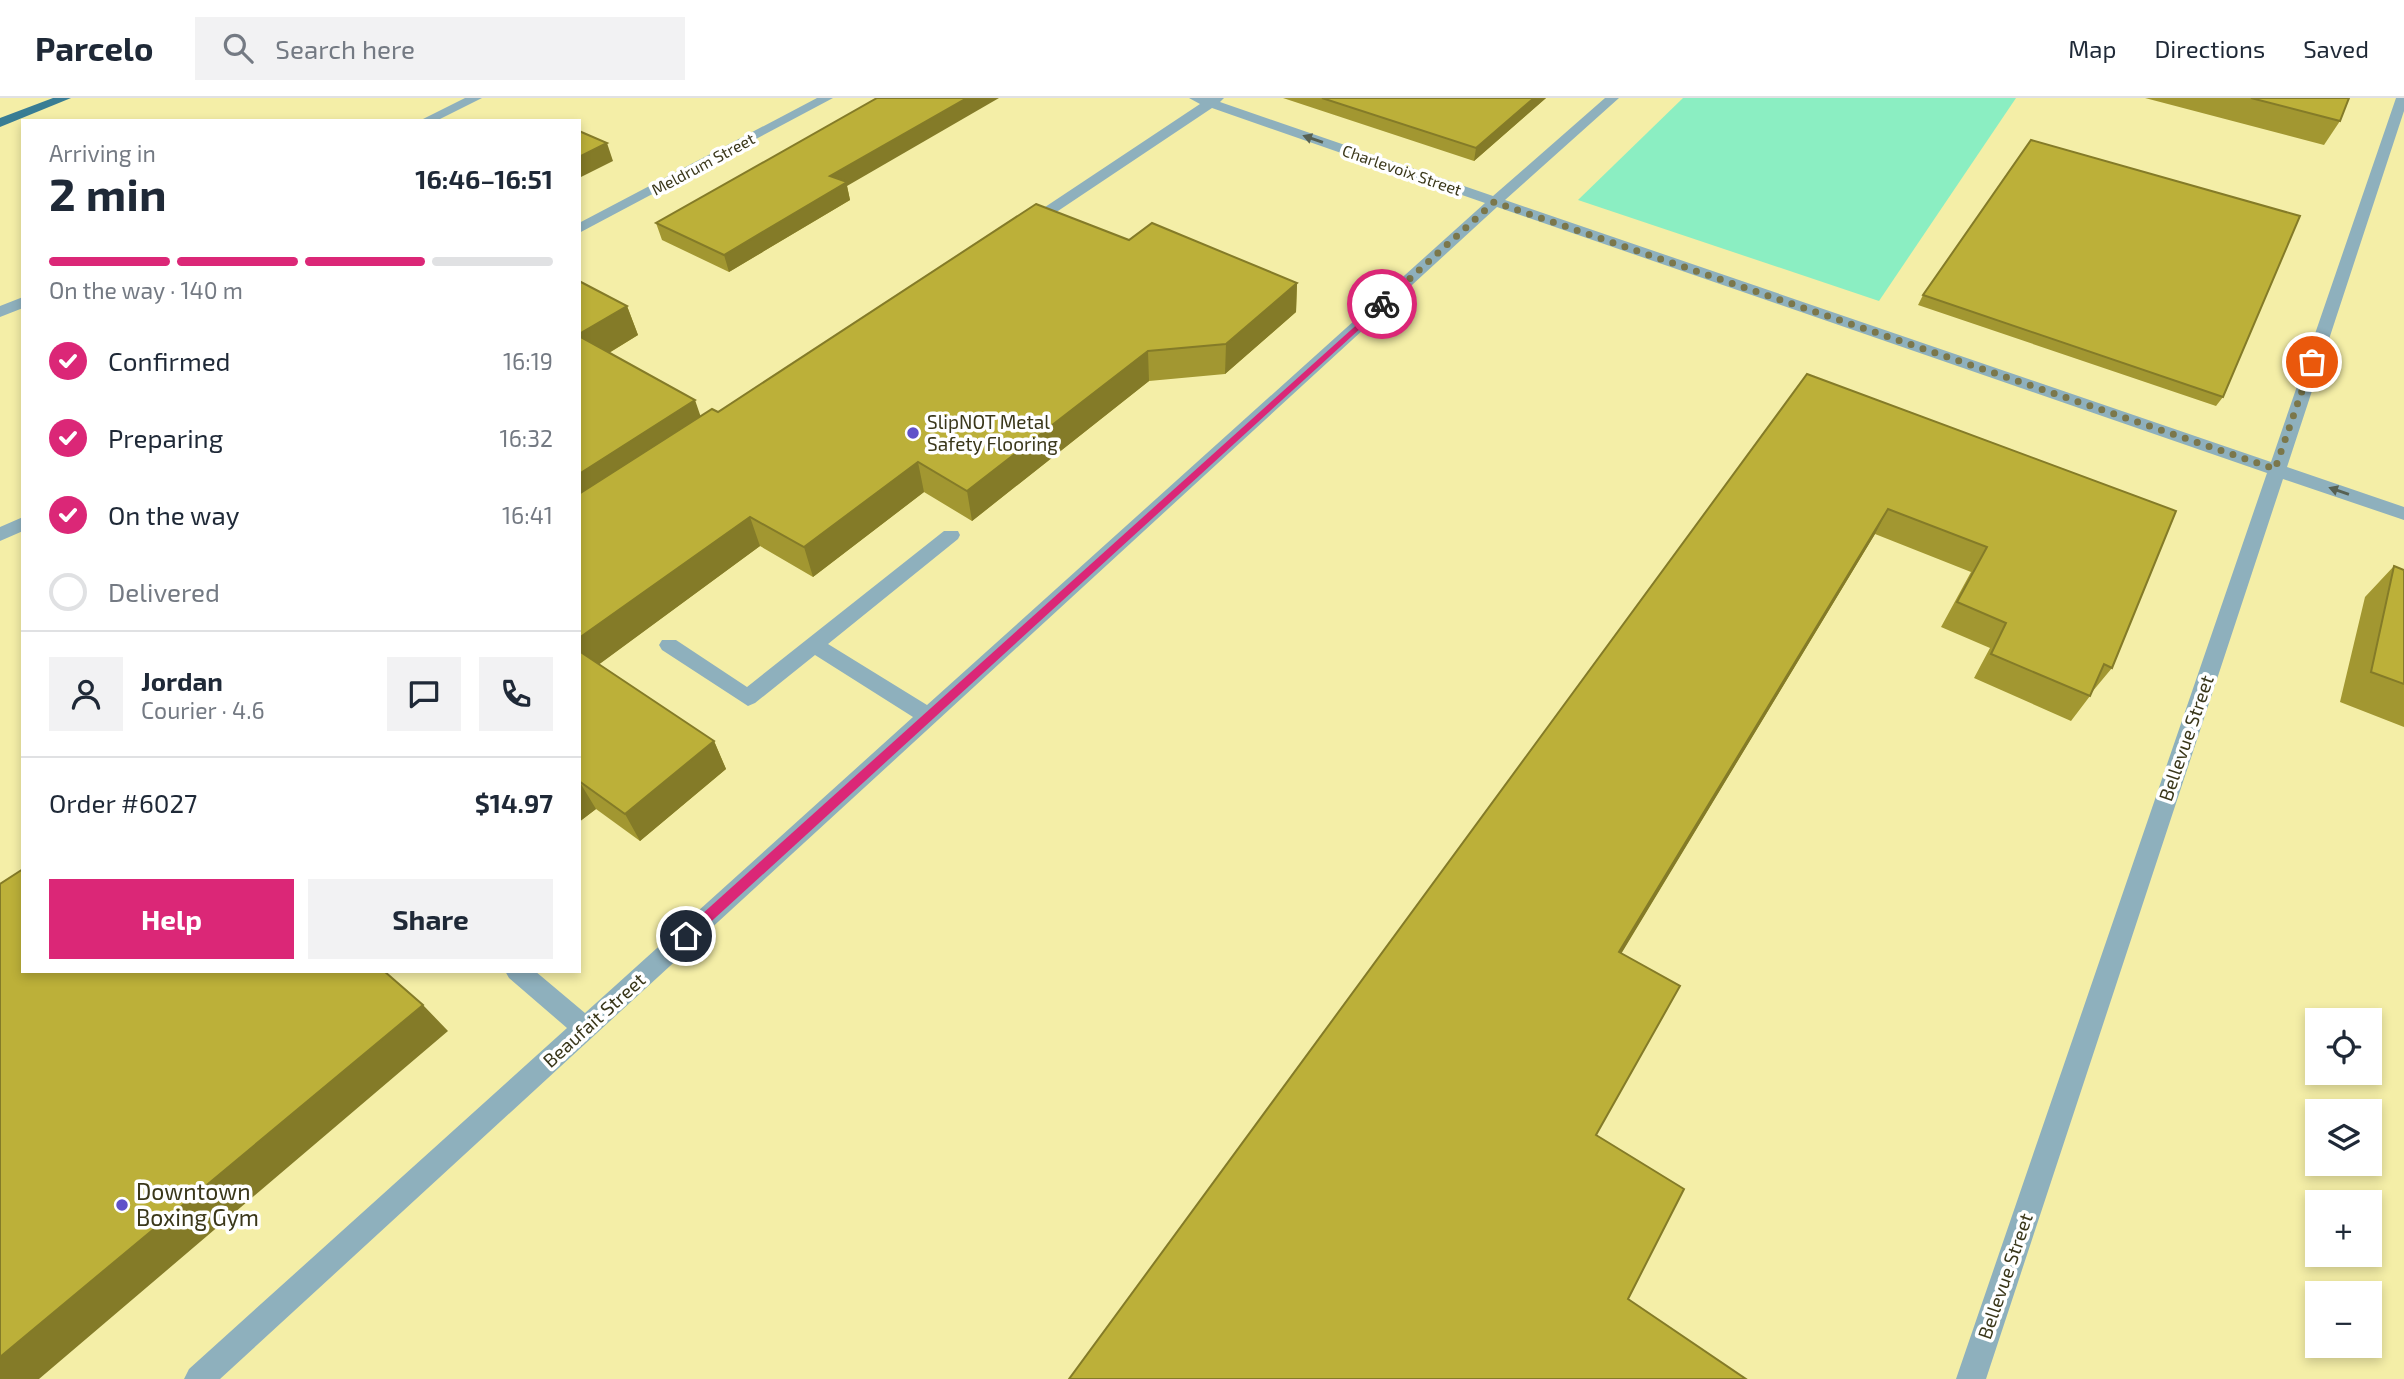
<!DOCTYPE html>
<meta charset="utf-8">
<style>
body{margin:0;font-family:"Exo 2",sans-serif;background:#f2f2f3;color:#1f2937;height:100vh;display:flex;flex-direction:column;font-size:26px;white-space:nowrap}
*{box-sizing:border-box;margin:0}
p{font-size:23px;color:#747a83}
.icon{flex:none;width:38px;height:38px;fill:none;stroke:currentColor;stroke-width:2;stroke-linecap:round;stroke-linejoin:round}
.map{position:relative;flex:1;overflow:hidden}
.panel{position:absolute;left:21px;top:21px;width:560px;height:854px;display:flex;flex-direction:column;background:#fff;border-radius:0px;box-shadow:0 4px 10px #0003}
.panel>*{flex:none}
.tools{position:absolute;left:2305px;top:910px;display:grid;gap:14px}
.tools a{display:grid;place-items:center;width:77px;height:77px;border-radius:0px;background:#fff;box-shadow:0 4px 10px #0003;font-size:35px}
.pin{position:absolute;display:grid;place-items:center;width:60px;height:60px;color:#fff;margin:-30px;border:4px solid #fff;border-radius:50%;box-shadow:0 2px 7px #0007}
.courier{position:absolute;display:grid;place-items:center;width:70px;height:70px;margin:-35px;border:5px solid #db2777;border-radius:50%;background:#fff;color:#222;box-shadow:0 2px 9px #0007}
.head em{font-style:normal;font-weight:700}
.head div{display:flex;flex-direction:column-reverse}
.head{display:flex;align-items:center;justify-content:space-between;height:119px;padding:0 28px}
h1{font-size:46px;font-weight:700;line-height:52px}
.bar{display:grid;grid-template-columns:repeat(4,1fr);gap:10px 7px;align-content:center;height:84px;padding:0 28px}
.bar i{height:9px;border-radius:5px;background:#e0e1e3}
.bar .active{background:#db2777}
.bar p{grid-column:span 4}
.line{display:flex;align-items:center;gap:18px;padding:0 28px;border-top:2px solid #e0e1e3}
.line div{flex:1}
.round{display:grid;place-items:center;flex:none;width:74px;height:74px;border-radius:0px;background:#f2f2f3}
ol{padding:0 28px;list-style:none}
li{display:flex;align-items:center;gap:21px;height:77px}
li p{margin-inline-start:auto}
li .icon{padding:7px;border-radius:50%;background:#db2777;color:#fff;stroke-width:4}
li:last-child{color:#747a83}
li i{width:38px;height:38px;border:4px solid #e0e1e3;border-radius:50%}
.cta{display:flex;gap:14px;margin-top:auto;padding:14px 28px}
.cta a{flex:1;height:80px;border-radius:0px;background:#db2777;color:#fff;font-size:28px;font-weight:700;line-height:80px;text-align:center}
.cta a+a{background:#f2f2f3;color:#1f2937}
header{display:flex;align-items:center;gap:42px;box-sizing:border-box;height:98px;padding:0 35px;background:#fff;border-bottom:2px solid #e0e1e3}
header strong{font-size:33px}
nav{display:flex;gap:38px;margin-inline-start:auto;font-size:24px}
.search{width:490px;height:63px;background:#f2f2f3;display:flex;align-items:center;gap:18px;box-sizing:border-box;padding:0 24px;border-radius:0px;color:#747a83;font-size:26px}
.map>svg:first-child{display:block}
.green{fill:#8beec2}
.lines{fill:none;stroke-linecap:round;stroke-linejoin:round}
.minor{fill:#8eb0bd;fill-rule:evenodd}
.major{fill:#397d94;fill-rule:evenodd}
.wall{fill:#a29731}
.shaded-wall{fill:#847b28}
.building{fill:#bcb039;stroke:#847b28;stroke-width:2}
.oneway{fill:#576153}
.route{fill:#db2777}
.done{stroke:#7b774b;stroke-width:7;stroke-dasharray:0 12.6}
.poi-dot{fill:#6051c9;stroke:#fff;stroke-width:2.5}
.labels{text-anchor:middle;stroke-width:7;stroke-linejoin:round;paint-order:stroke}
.far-street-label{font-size:16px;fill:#3a371a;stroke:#fff}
.poi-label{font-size:19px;fill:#3a371a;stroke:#fff;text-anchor:start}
.street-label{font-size:19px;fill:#3a371a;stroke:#fff}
.near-poi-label{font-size:23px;fill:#3a371a;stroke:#fff;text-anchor:start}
</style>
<header>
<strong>Parcelo</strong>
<div class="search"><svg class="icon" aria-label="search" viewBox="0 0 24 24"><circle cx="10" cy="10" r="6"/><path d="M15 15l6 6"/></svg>Search here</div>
<nav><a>Map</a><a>Directions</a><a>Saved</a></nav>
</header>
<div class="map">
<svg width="2404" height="1281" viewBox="0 0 2404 1281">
<rect width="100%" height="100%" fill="#f4eea7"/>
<path class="green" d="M1683 0H2016L1879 203 1578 102Z"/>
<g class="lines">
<path class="minor" d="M465 0H482L436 23H419Z
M817 0H833L579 135V125Z
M1189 0H1224L1220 4 1493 98 1605 0H1619L1505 102 2271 364 2396 0H2404V13L2287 369 2404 409V422L2283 381 1986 1281H1956L2267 375 1497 109 220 1281H184L189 1271 567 930 509 880 505 873H535L585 915 913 619 815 557 755 605 748 608 662 552 659 547 662 542H676L747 589 944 433H958L960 437 958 441 828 546 927 607 1485 105 1212 10 1034 129H1024V123L1200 6Z
M23 199V210L0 219V208Z
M23 419V433L0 443V429Z"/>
<path class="major" d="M53 0H71L0 29V20Z"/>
</g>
<path class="wall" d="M1283 0H1546L1474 63Z
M2145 0H2349L2340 23 2324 47Z
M847 88 850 102 729 174 662 142 656 125Z
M1129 142 1297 185 1296 214 1225 276 1149 283 972 423 924 394 813 479 760 448 599 566 714 643 726 671 640 743 596 711 579 724V183L627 208 638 237 609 255 700 318 718 314Z
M1923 197 2223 299 2216 308 1918 207Z
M1807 276 2112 570 2092 594 2090 598 2071 623 1974 580 1990 550 1941 529 1971 474 1875 436 1621 855 1069 1281Z
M2394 468 2404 472V629L2340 604 2365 499Z"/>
<path class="shaded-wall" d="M967 0H999L847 88 850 102 729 174 724 157 830 78Z
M1534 0H1546L1474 63 1476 50Z
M607 45 613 63 579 80V59Z
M1297 185 1296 214 1225 276 1226 246Z
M627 208 638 237 589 267 579 243V236Z
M1148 253 1149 283 972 423 967 393Z
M695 302 705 331 579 415V376Z
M918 364 924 394 813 479 804 449Z
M1888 411 1875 436 1609 876 1619 854Z
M750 419 760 448 586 576 579 564V540Z
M714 643 726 671 640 743 625 716Z
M579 683 596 711 579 724Z
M423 907 448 933 39 1281H0V1259Z"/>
<path class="building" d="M877 0H967L830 78 847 84 724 157 656 125Z
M1322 0H1534L1476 50Z
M2251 0H2349L2340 23Z
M579 33 607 45 579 59Z
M2031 42 2300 118 2223 299 1923 197Z
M1036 106 1129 142 1152 125 1297 185 1226 246 1148 253 967 393 918 364 804 449 750 419 579 540V396L712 311 718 314Z
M579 183 627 208 579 236Z
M579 238 695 302 579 376Z
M1807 276 2176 413 2112 570 2104 566 2090 598 1991 556 2006 525 1957 504 1987 449 1888 411 1619 854 1680 888 1596 1037 1684 1091 1628 1201 1746 1281H1069Z
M2394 468 2404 472V586L2371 574Z
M579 553 714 643 625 716 579 683Z
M23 771V873H384L423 907 0 1259V786Z"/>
<defs><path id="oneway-solid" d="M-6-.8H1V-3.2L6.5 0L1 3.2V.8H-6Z" transform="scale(1.75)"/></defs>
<g class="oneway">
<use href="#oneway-solid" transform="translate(1313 41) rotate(-161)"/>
<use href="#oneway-solid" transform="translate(2339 393) rotate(-161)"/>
</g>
<path class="route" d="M1382 204 1385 208 691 842H681V835Z"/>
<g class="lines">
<path class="done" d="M1382 206 1494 104 2275 371 2312 264"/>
</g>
<g class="poi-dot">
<circle cx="913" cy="335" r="7"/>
<circle cx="122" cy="1107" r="7"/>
</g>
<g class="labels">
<g class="far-street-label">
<text transform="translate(703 66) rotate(-28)" y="6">Meldrum Street</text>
<text transform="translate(1402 72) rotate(19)" y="6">Charlevoix Street</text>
</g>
<g class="poi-label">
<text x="927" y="331">SlipNOT Metal<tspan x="927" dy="22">Safety Flooring</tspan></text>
</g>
<g class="street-label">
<text transform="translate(2186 640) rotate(-71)" y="7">Bellevue Street</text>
<text transform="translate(594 922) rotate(-42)" y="7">Beaufait Street</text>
<text transform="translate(2005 1178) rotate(-71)" y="7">Bellevue Street</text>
</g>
<g class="near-poi-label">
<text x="136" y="1102">Downtown<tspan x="136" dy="26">Boxing Gym</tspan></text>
</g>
</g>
</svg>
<div class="tools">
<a><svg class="icon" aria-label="locate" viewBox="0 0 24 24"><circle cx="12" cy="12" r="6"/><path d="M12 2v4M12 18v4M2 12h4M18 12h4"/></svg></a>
<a><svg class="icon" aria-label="layers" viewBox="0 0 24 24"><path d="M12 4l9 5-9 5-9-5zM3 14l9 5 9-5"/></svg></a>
<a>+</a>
<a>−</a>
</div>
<div class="pin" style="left:2312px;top:264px;background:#ea580c"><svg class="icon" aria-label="bag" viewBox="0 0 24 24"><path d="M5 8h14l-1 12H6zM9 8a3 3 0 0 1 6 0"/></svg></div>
<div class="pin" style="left:686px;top:838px;background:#1f2937"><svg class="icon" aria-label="home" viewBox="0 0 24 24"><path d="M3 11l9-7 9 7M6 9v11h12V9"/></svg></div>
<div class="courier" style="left:1382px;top:206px"><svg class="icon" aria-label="bike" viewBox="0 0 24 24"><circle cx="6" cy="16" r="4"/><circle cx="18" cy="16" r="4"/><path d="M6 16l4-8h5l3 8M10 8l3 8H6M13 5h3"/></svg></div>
<section class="panel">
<div class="head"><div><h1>2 min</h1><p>Arriving in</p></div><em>16:46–16:51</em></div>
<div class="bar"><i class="active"></i><i class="active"></i><i class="active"></i><i></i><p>On the way · 140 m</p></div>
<ol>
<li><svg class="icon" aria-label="check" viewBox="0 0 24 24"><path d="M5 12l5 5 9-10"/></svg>Confirmed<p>16:19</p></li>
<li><svg class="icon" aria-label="check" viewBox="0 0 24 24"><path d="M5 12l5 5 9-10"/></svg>Preparing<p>16:32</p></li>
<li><svg class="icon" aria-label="check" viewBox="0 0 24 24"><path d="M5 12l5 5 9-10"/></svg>On the way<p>16:41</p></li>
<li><i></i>Delivered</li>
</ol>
<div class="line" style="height:126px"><a class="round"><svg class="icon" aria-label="person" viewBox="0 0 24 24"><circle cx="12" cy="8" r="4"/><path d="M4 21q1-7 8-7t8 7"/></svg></a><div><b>Jordan</b><p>Courier · 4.6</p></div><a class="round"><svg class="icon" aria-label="chat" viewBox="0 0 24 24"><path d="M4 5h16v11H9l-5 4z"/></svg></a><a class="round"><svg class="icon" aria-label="phone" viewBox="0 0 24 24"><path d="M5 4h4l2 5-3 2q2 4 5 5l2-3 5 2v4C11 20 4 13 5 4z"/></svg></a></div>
<div class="line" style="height:91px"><div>Order #6027</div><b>$14.97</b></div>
<div class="cta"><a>Help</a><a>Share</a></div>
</section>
</div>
